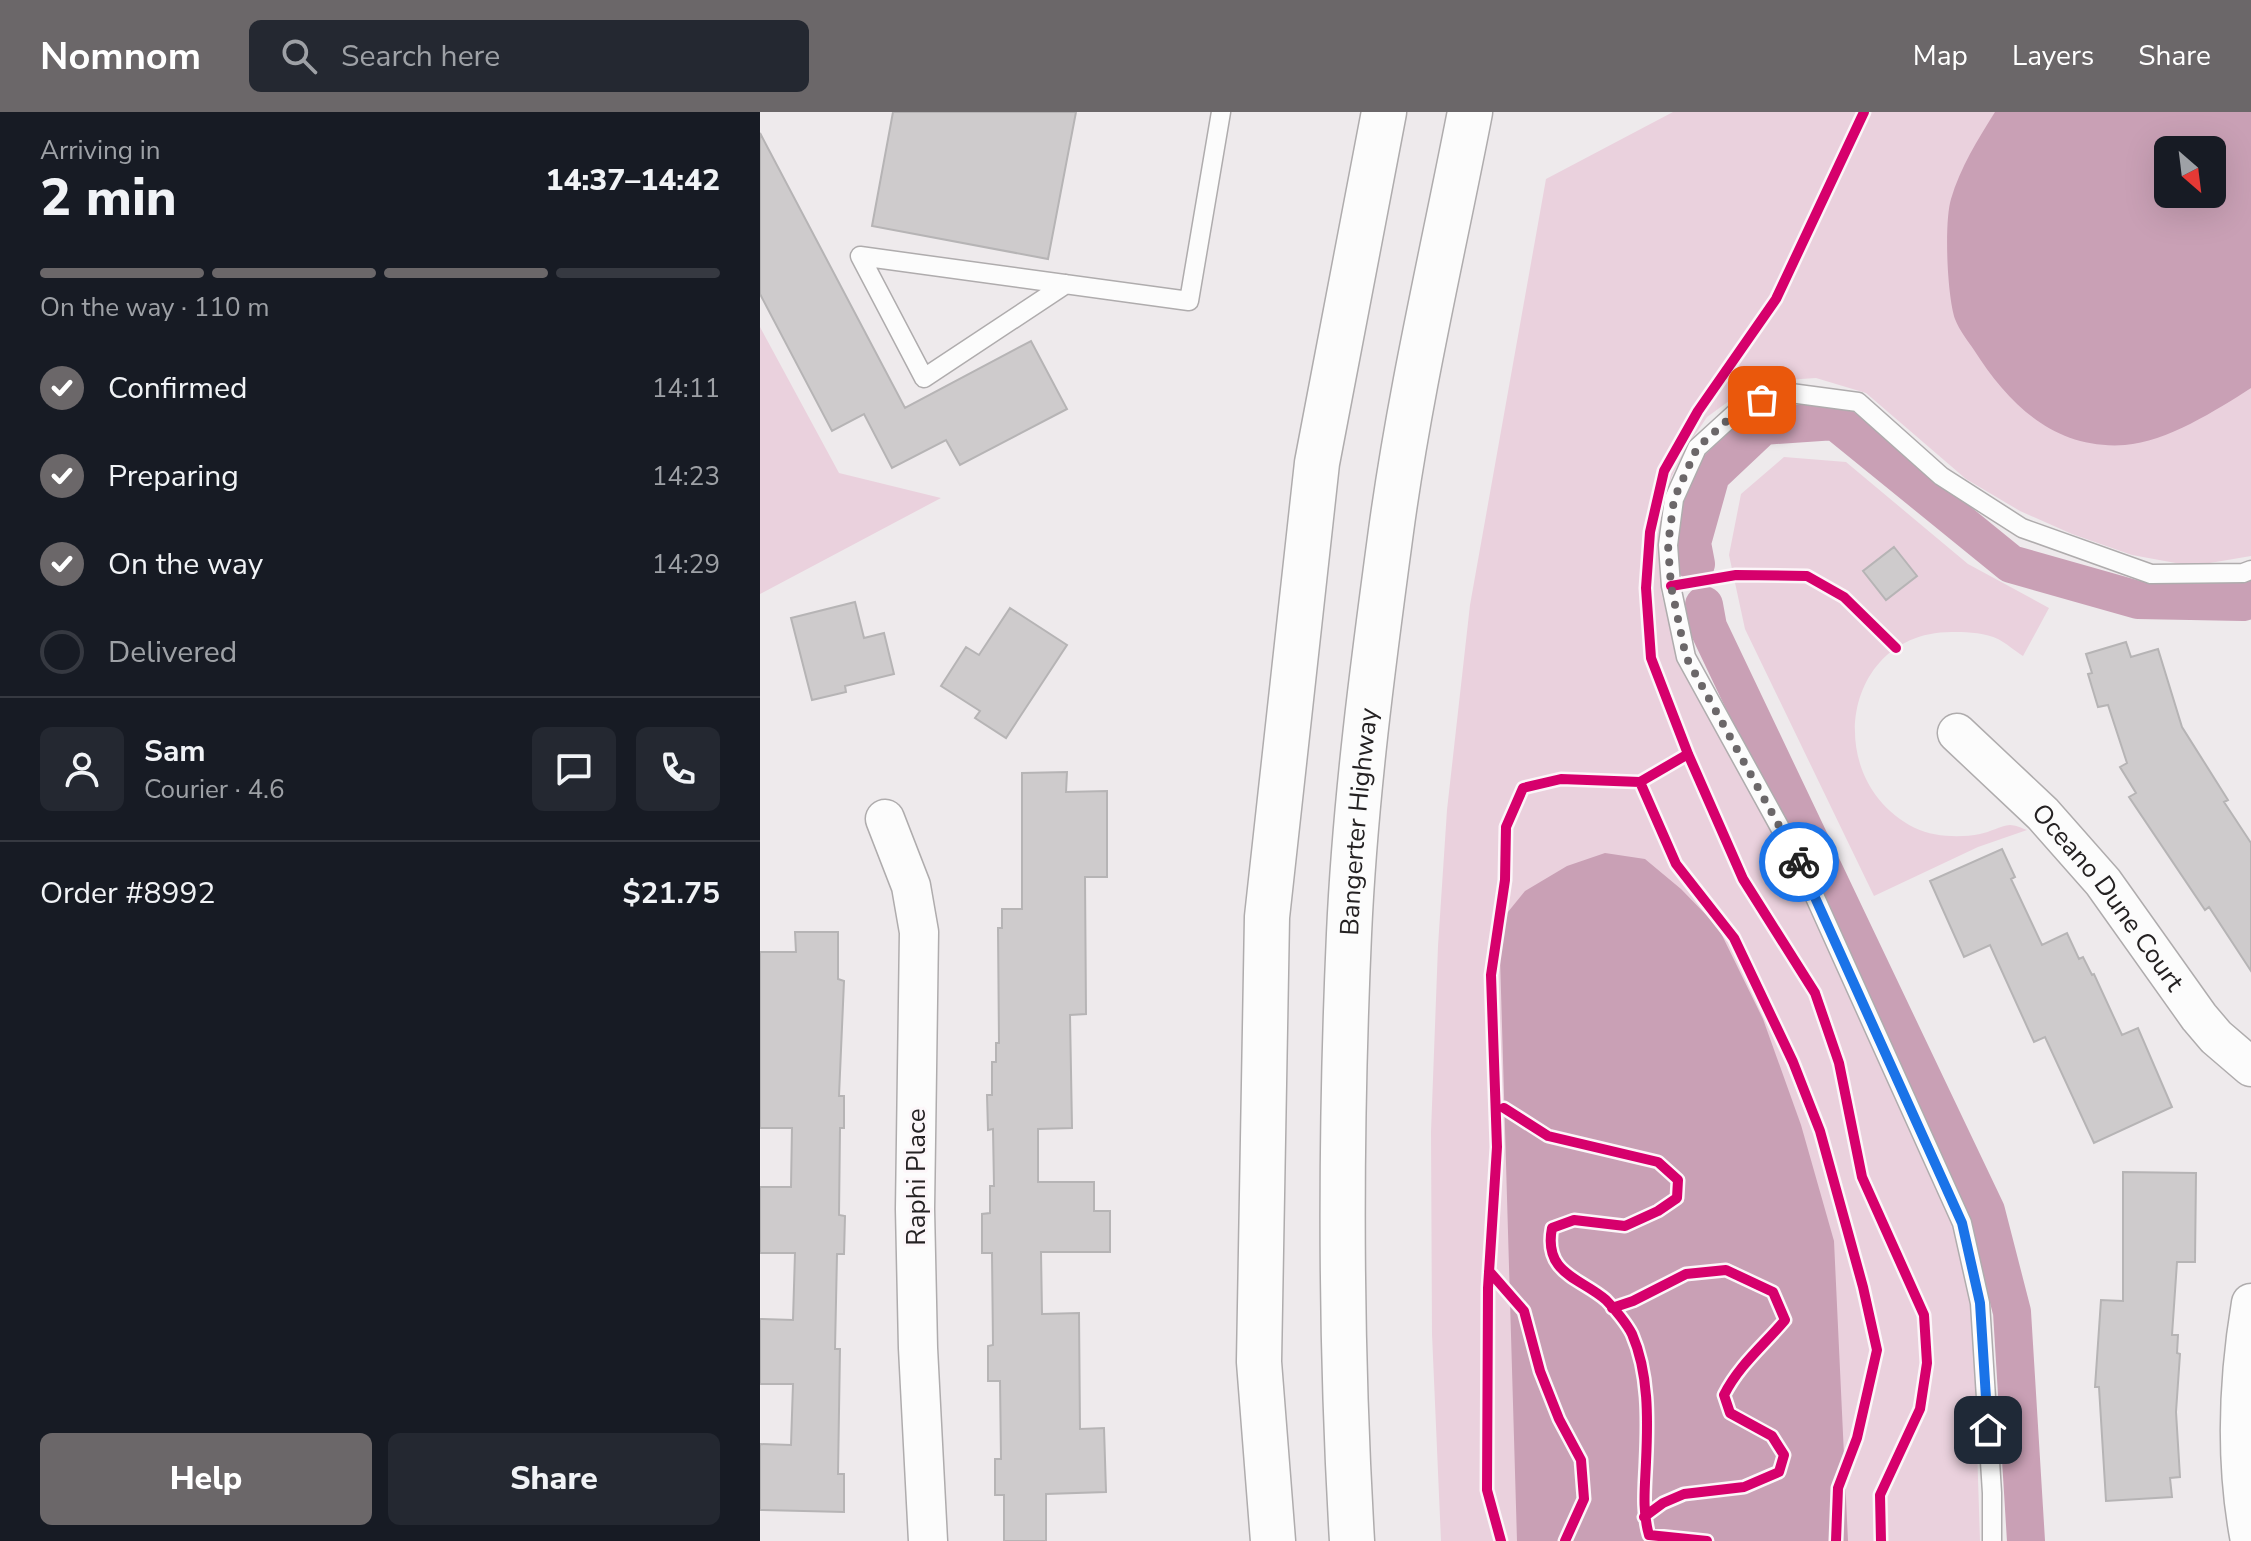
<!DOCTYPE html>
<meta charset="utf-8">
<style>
body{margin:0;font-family:"Nunito Sans",sans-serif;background:#242831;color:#f1f3f6;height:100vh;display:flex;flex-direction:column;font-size:30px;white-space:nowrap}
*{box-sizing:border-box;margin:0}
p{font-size:26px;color:#9ea1a6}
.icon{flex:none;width:44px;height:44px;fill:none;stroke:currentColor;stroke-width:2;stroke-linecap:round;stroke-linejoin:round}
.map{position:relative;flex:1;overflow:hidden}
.sheet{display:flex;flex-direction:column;background:#171b24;width:760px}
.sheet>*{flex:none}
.needle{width:52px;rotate:152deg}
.fabs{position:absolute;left:1394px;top:24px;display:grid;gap:16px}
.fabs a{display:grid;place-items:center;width:72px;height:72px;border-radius:12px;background:#171b24;box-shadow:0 8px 32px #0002;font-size:40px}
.pin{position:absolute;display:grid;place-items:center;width:68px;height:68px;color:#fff;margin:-34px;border-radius:16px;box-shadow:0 4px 12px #0006}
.courier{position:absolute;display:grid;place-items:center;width:80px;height:80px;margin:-40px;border:6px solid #1a73e8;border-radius:50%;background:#fff;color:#222;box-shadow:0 2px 10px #0007}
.headline em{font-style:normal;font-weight:800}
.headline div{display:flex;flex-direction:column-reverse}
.headline{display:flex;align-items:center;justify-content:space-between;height:136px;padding:0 40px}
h1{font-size:52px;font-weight:800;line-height:60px}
.bar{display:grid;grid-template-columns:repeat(4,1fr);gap:12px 8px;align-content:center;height:96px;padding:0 40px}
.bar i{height:10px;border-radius:6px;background:#363941}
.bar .on{background:#6b6769}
.bar p{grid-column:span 4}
.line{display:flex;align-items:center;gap:20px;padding:0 40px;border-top:2px solid #363941}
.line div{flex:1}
.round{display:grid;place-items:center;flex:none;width:84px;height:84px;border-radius:12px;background:#242831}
ol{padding:0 40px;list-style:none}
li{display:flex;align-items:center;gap:24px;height:88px}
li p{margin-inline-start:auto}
li .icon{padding:8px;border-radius:50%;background:#6b6769;color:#fff;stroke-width:4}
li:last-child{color:#9ea1a6}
li i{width:44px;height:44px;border:4px solid #363941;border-radius:50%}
.action{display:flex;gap:16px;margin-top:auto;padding:16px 40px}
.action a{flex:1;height:92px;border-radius:12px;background:#6b6769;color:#fff;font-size:32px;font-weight:800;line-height:92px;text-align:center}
.action a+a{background:#242831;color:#f1f3f6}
header{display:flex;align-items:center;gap:48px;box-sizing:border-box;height:112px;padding:0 40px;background:#6b6769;color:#fff}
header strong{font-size:38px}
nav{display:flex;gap:44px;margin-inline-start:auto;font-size:28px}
.search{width:560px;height:72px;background:#242831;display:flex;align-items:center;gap:20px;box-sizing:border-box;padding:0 28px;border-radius:12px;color:#9ea1a6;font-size:30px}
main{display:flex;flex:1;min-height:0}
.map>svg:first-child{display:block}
.green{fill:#ead1dd;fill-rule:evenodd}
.water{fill:#c9a0b5;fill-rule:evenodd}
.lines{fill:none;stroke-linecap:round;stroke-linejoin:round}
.canal{stroke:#c9a0b5;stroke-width:38}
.building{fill:#cecbcc;stroke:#b6b4b5;stroke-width:2}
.service-casing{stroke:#afacad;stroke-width:21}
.minor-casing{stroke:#afacad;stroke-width:41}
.motorway-casing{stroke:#afacad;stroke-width:47}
.service{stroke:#fcfcfc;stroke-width:18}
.minor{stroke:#fcfcfc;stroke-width:38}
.motorway{stroke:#fcfcfc;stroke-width:44}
.cycleway-casing{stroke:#fcf6f9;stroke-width:15}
.cycleway{stroke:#d6006c;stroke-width:10}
.done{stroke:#6b6769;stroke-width:8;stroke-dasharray:0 14.4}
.route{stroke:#1a73e8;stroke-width:10}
.labels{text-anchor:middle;stroke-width:6;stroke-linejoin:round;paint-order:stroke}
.street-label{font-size:26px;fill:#242122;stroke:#fcf6f9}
</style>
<header>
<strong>Nomnom</strong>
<div class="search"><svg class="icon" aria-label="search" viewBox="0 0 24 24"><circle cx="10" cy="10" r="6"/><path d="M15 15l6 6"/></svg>Search here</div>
<nav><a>Map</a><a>Layers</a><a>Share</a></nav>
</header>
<main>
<section class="sheet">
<div class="headline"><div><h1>2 min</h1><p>Arriving in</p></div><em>14:37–14:42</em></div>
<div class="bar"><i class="on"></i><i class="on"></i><i class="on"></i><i></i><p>On the way · 110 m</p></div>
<ol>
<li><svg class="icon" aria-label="check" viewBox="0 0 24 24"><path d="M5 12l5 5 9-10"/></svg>Confirmed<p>14:11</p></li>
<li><svg class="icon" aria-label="check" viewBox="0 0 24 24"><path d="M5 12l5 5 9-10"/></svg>Preparing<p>14:23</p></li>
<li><svg class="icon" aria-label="check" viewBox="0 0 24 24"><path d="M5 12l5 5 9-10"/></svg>On the way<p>14:29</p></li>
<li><i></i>Delivered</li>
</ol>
<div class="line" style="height:144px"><a class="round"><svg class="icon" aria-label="person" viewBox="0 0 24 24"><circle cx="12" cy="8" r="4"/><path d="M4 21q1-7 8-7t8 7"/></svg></a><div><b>Sam</b><p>Courier · 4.6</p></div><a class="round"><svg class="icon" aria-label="chat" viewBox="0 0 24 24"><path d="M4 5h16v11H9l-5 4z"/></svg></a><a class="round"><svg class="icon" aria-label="phone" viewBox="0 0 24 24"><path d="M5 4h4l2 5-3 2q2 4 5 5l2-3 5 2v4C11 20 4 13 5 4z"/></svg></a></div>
<div class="line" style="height:104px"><div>Order #8992</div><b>$21.75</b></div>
<div class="action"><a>Help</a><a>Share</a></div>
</section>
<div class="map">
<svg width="1491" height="1429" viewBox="0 0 1491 1429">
<rect width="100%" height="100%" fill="#eeeaec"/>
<path class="green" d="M913 0H1491V444L1432 454 1372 443 1312 422 1260 399 1206 367 1106 281 1056 266 1011 269 980 281 947 305 926 336 911 366 902 409 901 480 916 539 1030 751 1191 1108 1206 1162 1213 1209 1220 1429H681L672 1222 671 1020 678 834 687 698 710 493 786 67ZM1408 38H1452V82H1408Z
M0 215 79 361 181 386 0 482Z
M1024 345 1086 350 1208 452 1289 496 1263 544C1255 539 1246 531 1238 527 1226 521 1209 520 1196 520 1082 516 1059 668 1155 716 1174 725 1200 726 1220 722 1230 720 1240 714 1250 713 1255 713 1262 716 1267 718L1218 735 1114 784 985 517 969 443 981 382Z"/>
<path class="water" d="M1235 0H1491V276C1457 298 1406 330 1365 333 1295 338 1249 293 1214 238 1208 229 1199 218 1195 207 1187 183 1184 110 1191 87 1200 56 1218 27 1235 0ZM1452 38V82H1408V38Z
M845 741 885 747 921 777 958 815 1003 907 1041 1013 1074 1129 1088 1429H757L739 811 765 779 807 754Z"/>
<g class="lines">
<path class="canal" d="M936 452 932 431 951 363 1003 314 1075 309 1251 452 1378 488 1483 490 1491 488
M944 493 948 515 1226 1099 1252 1200 1266 1429"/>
</g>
<path class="building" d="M133 0H316L288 147 112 114Z
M0 21 145 296 271 229 307 297 200 353 186 328 132 356 104 302 72 319 0 182Z
M1134 435 1157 464 1126 488 1103 459Z
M95 490 104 526 124 521 134 562 85 574 86 580 52 588 31 506Z
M250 496 307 533 246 626 215 606 220 599 181 574 206 535 219 543Z
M1366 530 1371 545 1398 537 1422 615 1468 688 1464 690 1491 731V859L1449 795 1445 798 1369 685 1376 681 1360 655 1367 651 1348 593 1338 595 1328 562 1332 561 1326 542Z
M307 660 306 680 347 679V765H325L326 902 310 903 312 1016 278 1017V1070H334V1099H350V1140H281L282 1202 319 1201 320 1317 344 1316 346 1380 286 1382V1429H244V1383H235V1347H241L240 1269H228V1234L233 1233 232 1141H222V1102L230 1101V1074H234L233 1017 228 1018 227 983H232V950H236V931H239L238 816H242V797H262V661Z
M1242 737 1255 765 1251 767 1282 833 1307 821 1319 847 1323 845 1332 863 1334 862 1362 923 1378 916 1412 995 1334 1031 1285 925 1274 930 1230 833 1204 845 1170 769Z
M35 820H78V867L84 869 79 984H84V1016H80L79 1103 85 1104 84 1142H77L75 1237H80L78 1362H84V1400L0 1398V1332L31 1333 33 1272H0V1207L33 1208 35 1141H0V1075H31L32 1016H0V840H36Z
M1363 1060 1436 1061 1435 1150H1417L1412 1223H1418L1417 1241 1420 1242 1416 1300 1420 1365 1410 1366 1412 1385 1346 1389 1339 1275H1335L1341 1188 1363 1189Z"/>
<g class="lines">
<defs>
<path id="service" d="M306 172 164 266 100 144 429 189 461 0
M1232 1429V1381L1220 1191 1202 1111 1040 752 926 545 911 474 908 433 914 387 937 336 982 295 1023 280 1098 290 1181 364 1262 416 1391 462 1483 461 1491 458"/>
<g id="minor">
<path id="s1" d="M1197 621 1283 702 1343 770 1439 905 1456 925 1491 955"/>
<path d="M125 707 151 774 159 820 155 1097 158 1236 168 1429"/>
<path d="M1490 1429C1475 1351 1478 1269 1491 1191"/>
</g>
<g id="motorway">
<path d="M513 1429 499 1250 507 805 557 351 624 0"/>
<path id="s2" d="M592 1429C580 1226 580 1025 589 822 595 688 613 552 631 419 650 279 683 139 710 0"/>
</g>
</defs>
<use href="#service" class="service-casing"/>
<use href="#minor" class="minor-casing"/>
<use href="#motorway" class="motorway-casing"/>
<use href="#service" class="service"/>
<use href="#minor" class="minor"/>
<use href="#motorway" class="motorway"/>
<defs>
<path id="cycleway" d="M1104 0 1016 187 938 299 904 359 890 420 886 476 891 546 928 642 983 767 1055 881 1079 951 1102 1065 1164 1203 1167 1251 1160 1297 1120 1383 1121 1429
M911 474 976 463 1047 464 1084 485 1136 536
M880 670 916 752 974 826 1033 950 1060 1019 1103 1175 1117 1238 1097 1326 1078 1376 1076 1429
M744 996 788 1024 898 1050 918 1068 917 1086 898 1099 865 1114 814 1108 792 1116C783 1162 821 1166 846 1188 854 1196 867 1212 872 1222 889 1261 888 1308 886 1350 885 1375 882 1399 889 1423L947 1429
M729 1159 764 1199 780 1259 799 1307 821 1348 824 1387 805 1429
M852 1196 873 1189 926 1162 966 1158 1013 1180 1025 1208C1004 1233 979 1253 964 1283L970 1301 1012 1324 1024 1343 1019 1360 984 1375 924 1382 903 1391 884 1405
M741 1429 727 1378 728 1176 737 1035 731 863 745 768 746 715 763 676 801 667 880 670 928 642"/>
</defs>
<use href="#cycleway" class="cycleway-casing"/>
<use href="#cycleway" class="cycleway"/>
</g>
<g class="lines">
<path class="done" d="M1002 288 982 295 937 336 914 387 908 433 911 474 926 545 1039 750"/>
<path class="route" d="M1039 750 1202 1111 1220 1191 1228 1318"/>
</g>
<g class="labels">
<g class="street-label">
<text dy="9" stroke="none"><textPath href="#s2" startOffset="720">Bangerter Highway</textPath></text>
<text dy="9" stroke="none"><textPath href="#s1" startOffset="224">Oceano Dune Court</textPath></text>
<text transform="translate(156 1065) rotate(-90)" y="9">Raphi Place</text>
</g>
</g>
</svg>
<div class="fabs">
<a><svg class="needle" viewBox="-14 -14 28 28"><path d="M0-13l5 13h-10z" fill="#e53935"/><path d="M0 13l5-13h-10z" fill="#9ea1a6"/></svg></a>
</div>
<div class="pin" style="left:1002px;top:288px;background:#ea580c"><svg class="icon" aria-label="bag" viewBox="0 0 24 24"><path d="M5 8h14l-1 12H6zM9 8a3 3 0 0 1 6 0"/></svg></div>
<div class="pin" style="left:1228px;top:1318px;background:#1f2937"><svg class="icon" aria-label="home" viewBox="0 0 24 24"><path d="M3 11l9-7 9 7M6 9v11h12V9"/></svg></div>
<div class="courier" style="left:1039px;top:750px"><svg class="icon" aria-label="bike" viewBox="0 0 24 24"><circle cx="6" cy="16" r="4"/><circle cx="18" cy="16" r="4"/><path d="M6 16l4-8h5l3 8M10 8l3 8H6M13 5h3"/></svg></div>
</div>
</main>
